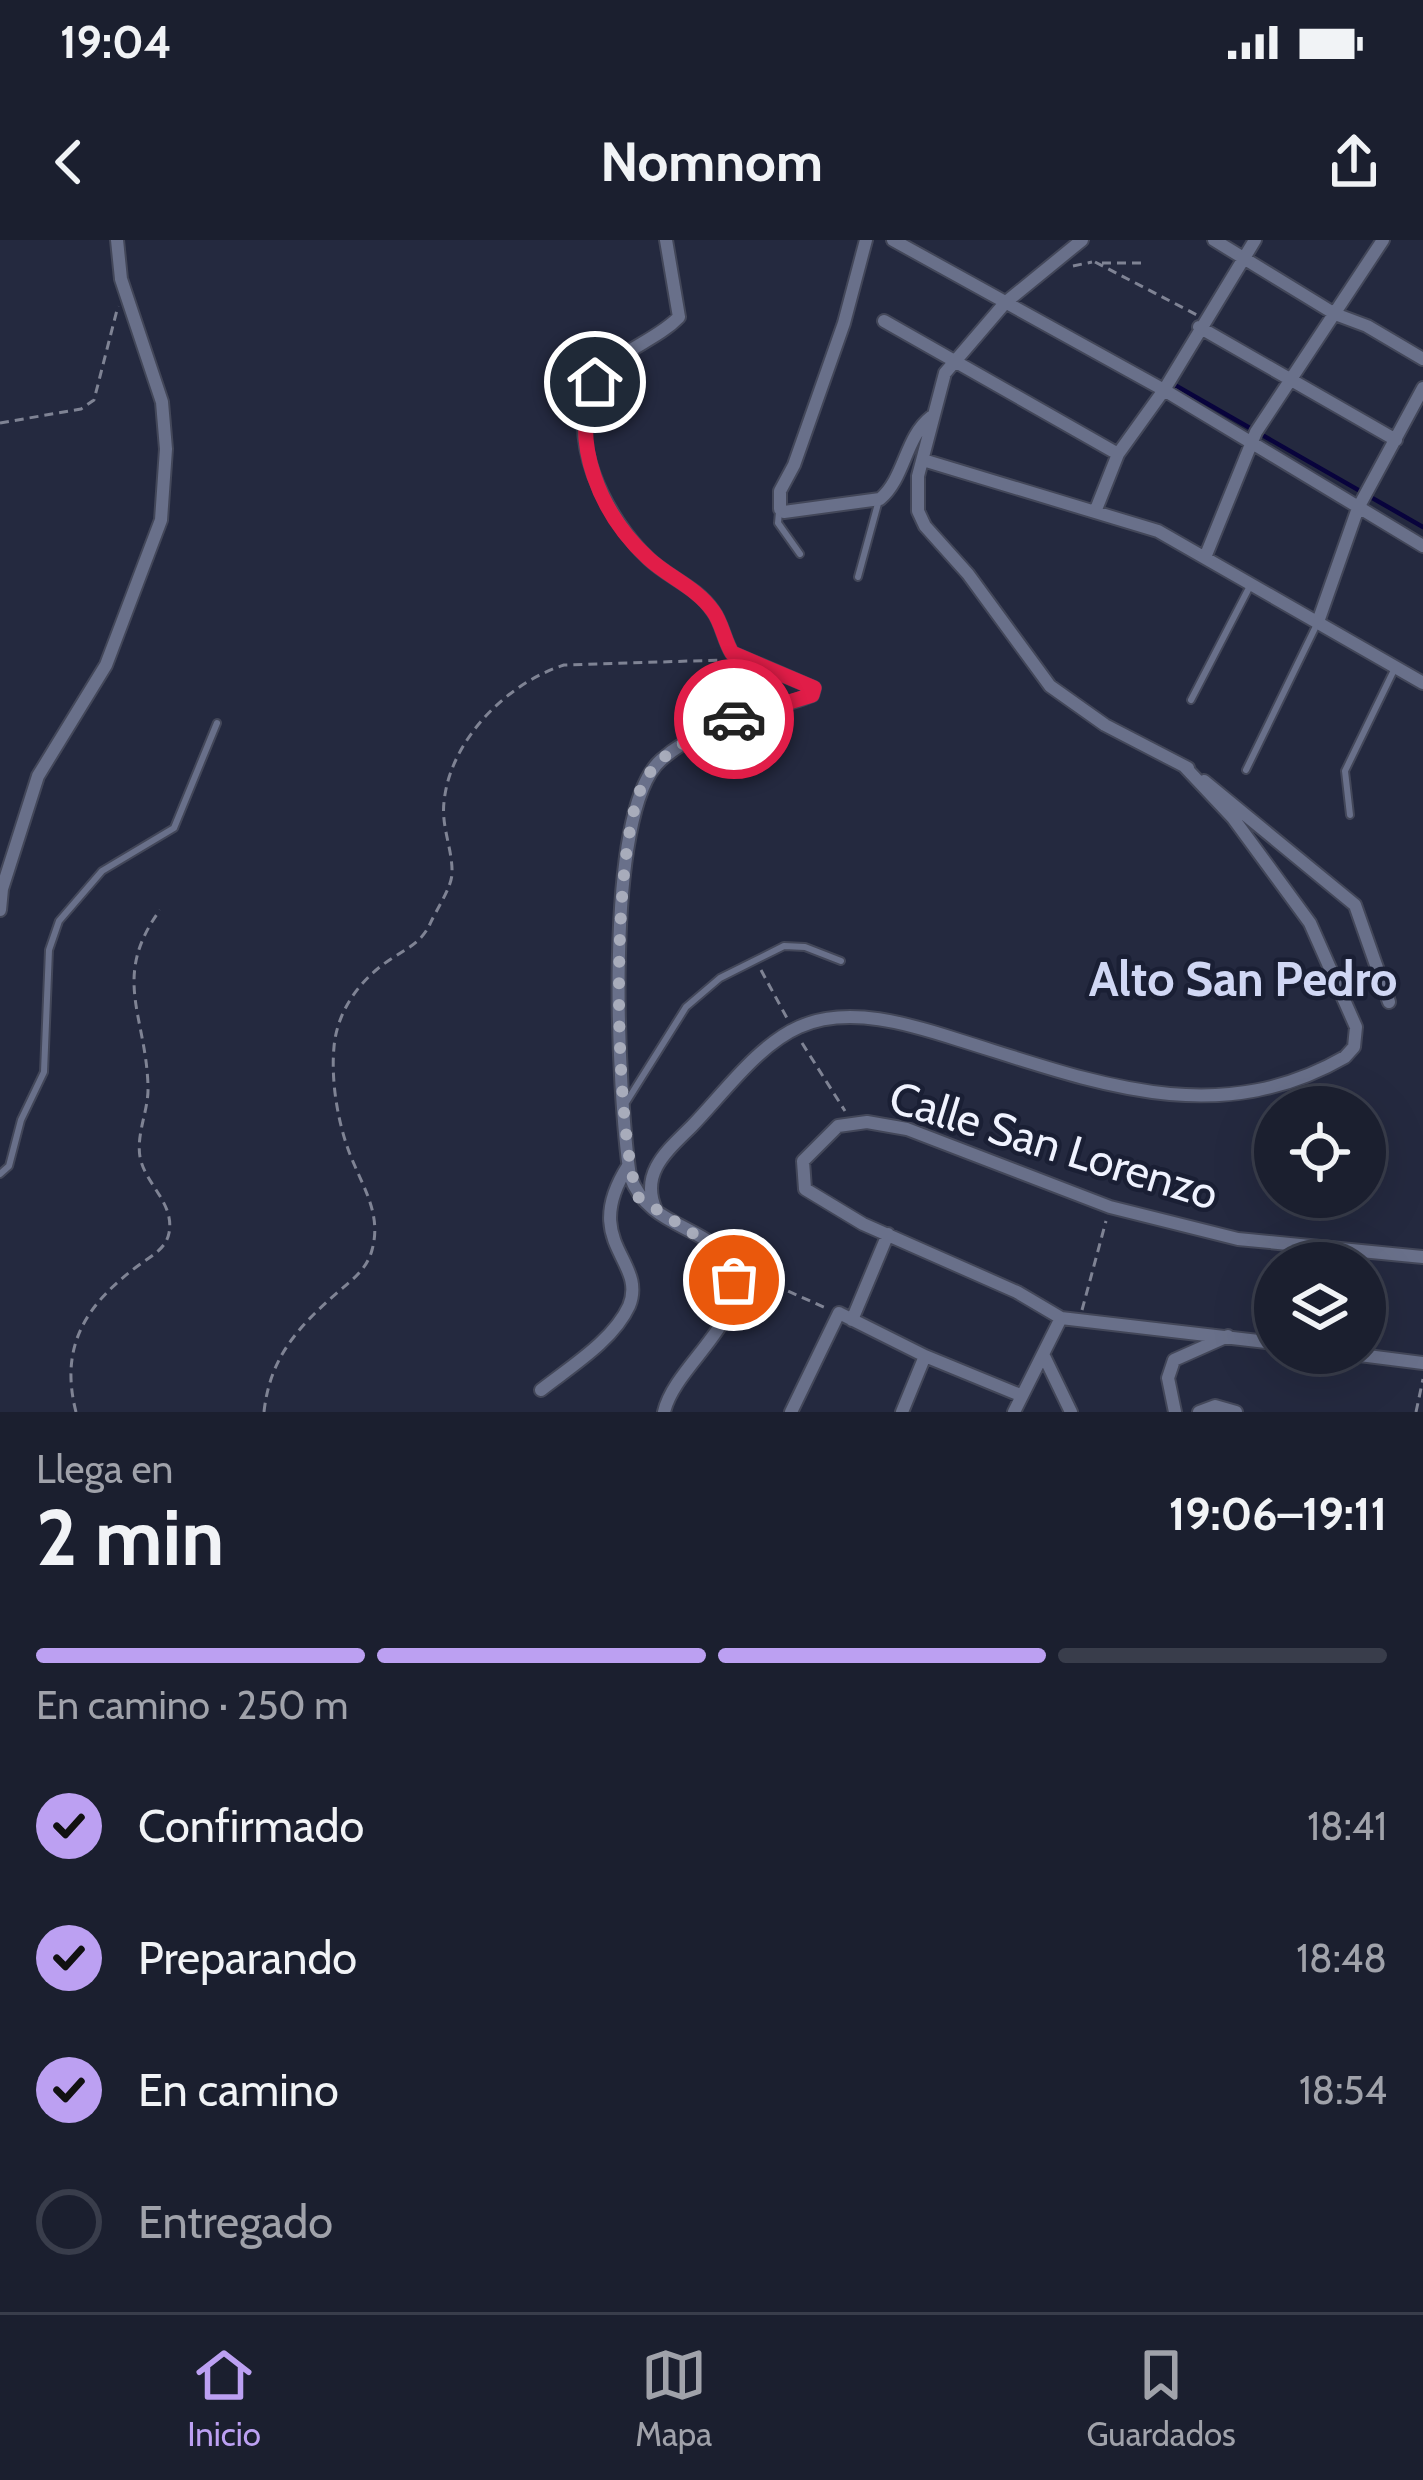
<!DOCTYPE html>
<html lang="es">
<meta charset="utf-8">
<style>
body{margin:0;font-family:Cabin,sans-serif;background:#282c3b;color:#f1f3f6;height:100vh;display:flex;flex-direction:column;font-size:45px;white-space:nowrap}
*{box-sizing:border-box;margin:0}
p{font-size:39px;color:#a0a2aa}
.icon{flex:none;width:66px;height:66px;fill:none;stroke:currentColor;stroke-width:2;stroke-linecap:round;stroke-linejoin:round}
.map{position:relative;height:1172px;overflow:hidden}
.panel{display:flex;flex-direction:column;background:#1b1f2f;flex:1}
.panel>*{flex:none}
.controls{position:absolute;left:1254px;top:846px;display:grid;gap:24px}
.controls a{display:grid;place-items:center;width:132px;height:132px;border-radius:50%;background:#1b1f2f;box-shadow:0 12px 48px #0002,0 0 0 3px #393d4b;font-size:60px}
.pin{position:absolute;display:grid;place-items:center;width:102px;height:102px;color:#fff;margin:-51px;border:6px solid #fff;border-radius:50%;box-shadow:0 3px 12px #0007}
.courier{position:absolute;display:grid;place-items:center;width:120px;height:120px;margin:-60px;border:9px solid #e11d48;border-radius:50%;background:#fff;color:#222;box-shadow:0 3px 15px #0007}
.summary em{font-style:normal;font-weight:700}
.summary div{display:flex;flex-direction:column-reverse}
.summary{display:flex;align-items:center;justify-content:space-between;height:204px;padding:0 36px}
h1{font-size:78px;font-weight:700;line-height:90px}
.bar{display:grid;grid-template-columns:repeat(4,1fr);gap:18px 12px;align-content:center;height:144px;padding:0 36px}
.bar i{height:15px;border-radius:9px;background:#393d4b}
.bar .current{background:#bca0f2}
.bar p{grid-column:span 4}
ol{padding:0 36px;list-style:none}
li{display:flex;align-items:center;gap:36px;height:132px}
li p{margin-inline-start:auto}
li .icon{padding:12px;border-radius:50%;background:#bca0f2;color:#111;stroke-width:4}
li:last-child{color:#a0a2aa}
li i{width:66px;height:66px;border:6px solid #393d4b;border-radius:50%}
.status{display:flex;justify-content:space-between;align-items:center;height:84px;padding:0 60px;background:#1b1f2f;direction:ltr}
.status svg{height:33px;fill:currentColor}
header{display:flex;justify-content:space-between;align-items:center;height:156px;padding:0 36px;background:#1b1f2f;font-size:54px;font-weight:700}
.dock{display:flex;justify-content:space-around;align-items:center;height:168px;border-top:3px solid #393d4b;background:#1b1f2f;font-size:33px;color:#a0a2aa}
.dock a{display:grid;justify-items:center;gap:6px}
.dock .current{color:#bca0f2}
.map>svg:first-child{display:block}
.lines{fill:none;stroke-linecap:round;stroke-linejoin:round}
.stream{stroke:#08033c;stroke-width:4.5}
.lane-casing{stroke:#434759;stroke-width:10}
.street-casing{stroke:#434759;stroke-width:16}
.path{stroke:#7f8394;stroke-width:3;stroke-dasharray:9 6;stroke-linecap:butt}
.lane{stroke:#69708a;stroke-width:6}
.street{stroke:#69708a;stroke-width:12}
.done{stroke:#a8acbb;stroke-width:12;stroke-dasharray:0 21.6}
.route{stroke:#e11d48;stroke-width:15}
.labels{text-anchor:middle;stroke-width:9;stroke-linejoin:round;paint-order:stroke}
.street-label{font-size:45px;fill:#eff2fe;stroke:#1a1f34}
.neighbourhood-label{font-size:48px;font-weight:bold;fill:#d0d7f4;stroke:#1a1f34}
</style>
<div class="status"><b>19:04</b><svg viewBox="0 0 49 12"><path d="M0 12V9h3v3zM5 12V6h3v6zM10 12V3h3v9zM15 12V0h3v12zM26 1h20v11H26zM47 4h2v5h-2z"/></svg></div>
<header><svg class="icon" aria-label="back" viewBox="0 0 24 24"><path d="M15 5l-7 7 7 7"/></svg>Nomnom<svg class="icon" aria-label="share" viewBox="0 0 24 24"><path d="M12 15V3M7 8l5-5 5 5M5 13v7h14v-7"/></svg></header>
<div class="map">
<svg width="1423" height="1172" viewBox="0 0 1423 1172">
<rect width="100%" height="100%" fill="#24293f"/>
<g class="lines">
<path class="stream" d="M1173 144 1423 287"/>
<defs>
<path id="lane" d="M779 272 778 283 800 314
M858 337 879 260
M1191 460 1250 346
M1246 530 1318 382
M1350 575 1345 531 1394 430
M627 861 686 767 720 738 784 706 805 707 841 721
M0 934 9 926 21 880 44 832 49 710 59 681 102 631 174 588 217 483"/>
<path id="street" d="M866 0 844 83 794 225 780 251V269L784 272 880 259C905 238 905 197 931 177
M893 0 1164 150 1423 306
M1082 0 1005 63 945 133 918 236V271L925 286 968 334 1050 446 1105 485 1188 528
M1214 0 1335 74 1367 86 1423 119
M884 81 1118 214
M1199 87 1396 200
M923 220 1158 291 1423 443
M1095 272 1118 214 1164 150 1255 0
M1206 315 1256 192 1383 0
M1319 379 1358 268 1423 148
M1204 541 1355 665 1389 762
M0 670 2 649 38 536 106 425 161 280 166 209 162 162 121 39 117 0
M656 970C639 933 668 910 692 886 723 854 758 805 799 787 848 765 910 784 959 800 1091 841 1215 892 1345 817L1354 807 1356 787 1310 683 1233 578 1185 527
M852 1080 888 994
M1275 1103 1061 1078 1017 1052 863 984 805 949 803 921 838 886 867 882 907 889 1110 967 1238 999 1423 1017
M1344 1113 1423 1123
M1043 1114 1071 1172
M541 1150C570 1127 613 1101 629 1066 648 1020 579 1003 628 926
M664 1172C675 1124 754 1077 731 1026 712 985 649 990 630 936 618 857 602 572 661 520 704 482 760 475 812 455L814 448 732 413C724 400 722 383 713 371 697 347 669 338 649 319 607 280 559 190 599 137 619 110 656 101 679 77L666 0
M791 1172 839 1073 925 1116 1020 1155
M902 1172 925 1116
M1014 1172 1061 1078
M1175 1172 1168 1138 1174 1120 1228 1096
M1199 1172 1215 1166 1236 1172"/>
</defs>
<use href="#lane" class="lane-casing"/>
<use href="#street" class="street-casing"/>
<path class="path" d="M1095 22 1197 75
M1102 23H1146
M1073 26 1092 22
M0 183 81 169 94 160 118 66
M761 730 788 780
M802 803 845 871
M747 1033 826 1068
M1082 1070 1106 981
M76 1172C59 1106 86 1064 139 1025 151 1016 166 1009 169 993 175 963 145 944 140 917 136 893 149 870 148 846 146 775 111 737 160 670
M264 1172C270 1117 298 1087 338 1052 352 1040 367 1029 372 1010 383 971 359 942 347 906 337 877 331 839 334 807 337 771 360 739 391 719 407 708 421 703 430 684 436 670 451 649 452 634 453 610 441 587 444 562 450 500 507 443 564 425L723 420
M1416 1172 1423 1139"/>
<use href="#lane" class="lane"/>
<use href="#street" class="street"/>
</g>
<g class="lines">
<path class="done" d="M734 1040 721 1012 638 957C614 887 609 602 645 540 662 510 703 491 734 479"/>
<path class="route" d="M595 142C569 202 601 275 648 318 668 337 696 347 713 371 722 383 724 400 732 413L814 448 812 455 734 479"/>
</g>
<g class="labels">
<g class="street-label">
<text transform="translate(1054 905) rotate(17)" y="16">Calle San Lorenzo</text>
</g>
<g class="neighbourhood-label">
<text x="1243" y="756">Alto San Pedro</text>
</g>
</g>
</svg>
<div class="controls">
<a><svg class="icon" aria-label="locate" viewBox="0 0 24 24"><circle cx="12" cy="12" r="6"/><path d="M12 2v4M12 18v4M2 12h4M18 12h4"/></svg></a>
<a><svg class="icon" aria-label="layers" viewBox="0 0 24 24"><path d="M12 4l9 5-9 5-9-5zM3 14l9 5 9-5"/></svg></a>
</div>
<div class="pin" style="left:734px;top:1040px;background:#ea580c"><svg class="icon" aria-label="bag" viewBox="0 0 24 24"><path d="M5 8h14l-1 12H6zM9 8a3 3 0 0 1 6 0"/></svg></div>
<div class="pin" style="left:595px;top:142px;background:#1f2937"><svg class="icon" aria-label="home" viewBox="0 0 24 24"><path d="M3 11l9-7 9 7M6 9v11h12V9"/></svg></div>
<div class="courier" style="left:734px;top:479px"><svg class="icon" aria-label="car" viewBox="0 0 24 24"><path d="M5 17H2v-5l4-1 3-4h7l3 4 3 1v5h-3M9 17h6M6 11h13"/><circle cx="7" cy="17" r="2"/><circle cx="17" cy="17" r="2"/></svg></div>
</div>
<section class="panel">
<div class="summary"><div><h1>2 min</h1><p>Llega en</p></div><em>19:06–19:11</em></div>
<div class="bar"><i class="current"></i><i class="current"></i><i class="current"></i><i></i><p>En camino · 250 m</p></div>
<ol>
<li><svg class="icon" aria-label="check" viewBox="0 0 24 24"><path d="M5 12l5 5 9-10"/></svg>Confirmado<p>18:41</p></li>
<li><svg class="icon" aria-label="check" viewBox="0 0 24 24"><path d="M5 12l5 5 9-10"/></svg>Preparando<p>18:48</p></li>
<li><svg class="icon" aria-label="check" viewBox="0 0 24 24"><path d="M5 12l5 5 9-10"/></svg>En camino<p>18:54</p></li>
<li><i></i>Entregado</li>
</ol>
</section>
<nav class="dock">
<a class="current"><svg class="icon" aria-label="home" viewBox="0 0 24 24"><path d="M3 11l9-7 9 7M6 9v11h12V9"/></svg>Inicio</a>
<a><svg class="icon" aria-label="map" viewBox="0 0 24 24"><path d="M3 6l6-2 6 2 6-2v14l-6 2-6-2-6 2zM9 4v14M15 6v14"/></svg>Mapa</a>
<a><svg class="icon" aria-label="saved" viewBox="0 0 24 24"><path d="M7 4h10v16l-5-4-5 4z"/></svg>Guardados</a>
</nav>
